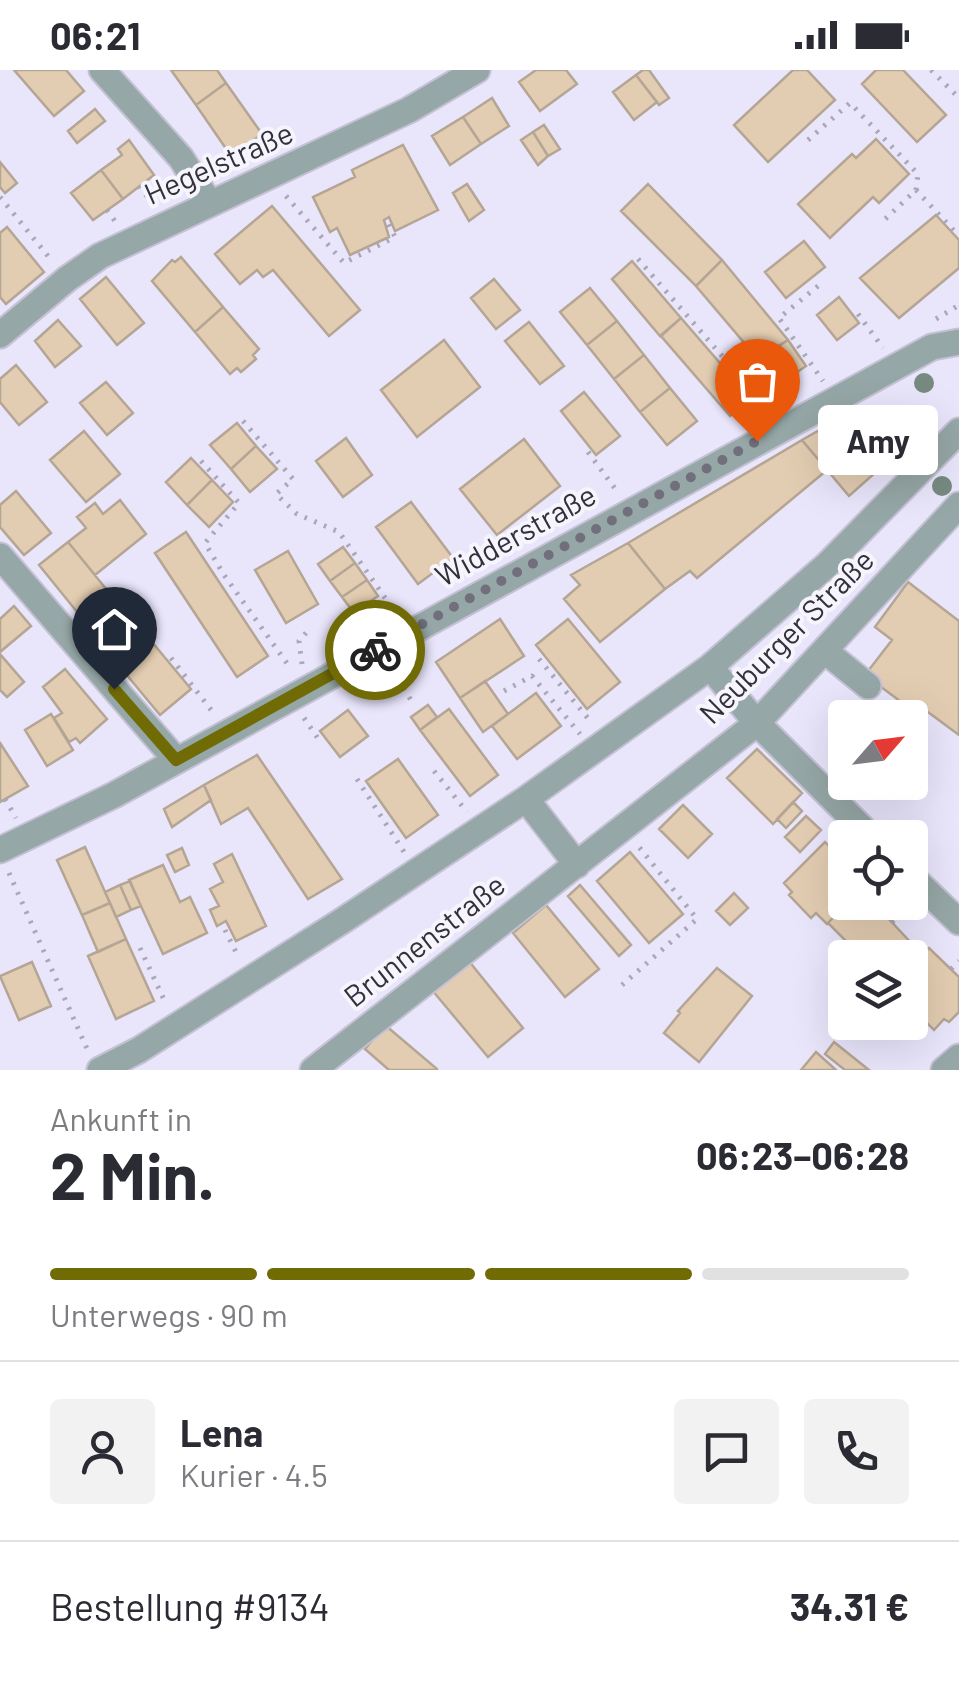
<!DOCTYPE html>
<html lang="de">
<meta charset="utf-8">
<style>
body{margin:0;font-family:Barlow,sans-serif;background:#f2f2f3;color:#2b2b33;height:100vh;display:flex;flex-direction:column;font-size:38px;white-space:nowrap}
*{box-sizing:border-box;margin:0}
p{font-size:32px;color:#7c7c81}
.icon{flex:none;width:55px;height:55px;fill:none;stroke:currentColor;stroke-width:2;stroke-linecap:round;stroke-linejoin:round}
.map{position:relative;height:1000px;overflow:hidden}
.panel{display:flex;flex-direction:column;background:#fff;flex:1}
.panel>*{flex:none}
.needle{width:65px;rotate:62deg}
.fabs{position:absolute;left:828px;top:630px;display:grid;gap:20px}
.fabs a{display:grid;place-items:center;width:100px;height:100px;border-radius:10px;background:#fff;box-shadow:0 10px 40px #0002;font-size:50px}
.pin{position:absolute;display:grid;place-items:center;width:85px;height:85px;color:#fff;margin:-102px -42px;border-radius:50% 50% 50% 0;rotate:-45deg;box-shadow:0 0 10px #0007}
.pin .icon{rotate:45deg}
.courier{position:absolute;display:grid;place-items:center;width:100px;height:100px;margin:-50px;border:8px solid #716b06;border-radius:50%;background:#fff;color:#222;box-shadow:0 2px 12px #0007}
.bubble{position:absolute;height:70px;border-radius:10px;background:#fff;box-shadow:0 10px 40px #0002;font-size:32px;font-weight:700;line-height:70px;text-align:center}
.headline em{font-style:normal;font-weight:700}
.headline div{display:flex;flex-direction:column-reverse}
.headline{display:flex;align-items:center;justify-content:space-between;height:170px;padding:0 50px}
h1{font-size:65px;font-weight:700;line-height:75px}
.bar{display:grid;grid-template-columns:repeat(4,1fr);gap:15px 10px;align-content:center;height:120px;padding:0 50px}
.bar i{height:12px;border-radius:8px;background:#e1e1e2}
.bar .on{background:#716b06}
.bar p{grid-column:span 4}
.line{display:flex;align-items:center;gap:25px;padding:0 50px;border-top:2px solid #e1e1e2}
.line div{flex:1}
.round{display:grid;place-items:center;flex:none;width:105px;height:105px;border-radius:10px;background:#f2f2f3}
.status{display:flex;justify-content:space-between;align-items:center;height:70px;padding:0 50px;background:#fff;direction:ltr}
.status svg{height:28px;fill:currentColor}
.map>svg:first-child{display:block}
.building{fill:#e3cdb2;stroke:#b4a594;stroke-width:2.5}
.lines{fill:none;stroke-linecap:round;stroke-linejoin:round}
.minor-casing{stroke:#c4c1d4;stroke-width:29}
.path{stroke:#aaa7b9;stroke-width:5;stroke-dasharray:2.5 8;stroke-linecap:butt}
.minor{stroke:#95a7a6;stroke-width:25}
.tree{fill:#778a80}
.done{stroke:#726f7d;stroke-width:10;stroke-dasharray:0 18}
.route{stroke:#716b06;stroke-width:12}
.labels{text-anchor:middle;stroke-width:8;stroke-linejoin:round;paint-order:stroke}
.street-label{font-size:30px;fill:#323039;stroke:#f6f4fd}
</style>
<div class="status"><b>06:21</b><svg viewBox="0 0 49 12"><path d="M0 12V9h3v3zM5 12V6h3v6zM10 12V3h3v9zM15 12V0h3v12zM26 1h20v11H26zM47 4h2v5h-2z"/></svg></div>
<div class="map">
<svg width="959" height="1000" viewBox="0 0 959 1000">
<rect width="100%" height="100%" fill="#e9e5fb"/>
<path class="building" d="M14 0H66L84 21 54 46Z
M171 0H217L226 13 196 35Z
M536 0H566L577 14 540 41 519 12Z
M643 0H649L669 28 659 35 636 5Z
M793 0H807L835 30 768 92 734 55Z
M876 0H903L946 45 917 72 862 14Z
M636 5 657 32 634 50 613 22Z
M226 13 262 64 231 86 196 35Z
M492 28 509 56 481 74 463 47Z
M95 39 105 51 77 73 68 61Z
M463 47 481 74 450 95 432 66Z
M544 55 560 79 548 86 533 62Z
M533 62 548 86 538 95 521 70Z
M876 69 909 104 879 133 873 127 830 168 798 134 852 84 856 88Z
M129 70 154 105 123 129 101 100 122 85 118 79Z
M403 75 438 140 395 161 389 147 384 150 389 167 350 185 337 158 330 162 313 127 355 107 352 100Z
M0 92 17 113 5 123 0 117Z
M101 100 123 129 93 150 71 123Z
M467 114 484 140 469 151 453 123Z
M648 114 722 190 696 216 621 141Z
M272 136 360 240 329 266 273 200 263 207 257 200 240 214 215 184Z
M936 145 959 170V198L899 248 860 208Z
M7 157 44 202 6 234 0 227V163Z
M804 171 825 197 786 228 765 202Z
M181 187 223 237 195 262 152 211 172 190 175 192Z
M722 190 788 270 758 289 696 216Z
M632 191 681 248 660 266 612 209Z
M106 207 144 253 117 275 80 229Z
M494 209 520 240 496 259 471 228Z
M590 218 617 251 587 275 560 242Z
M839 227 859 253 837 270 817 245Z
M223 237 259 279 253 285 256 289 241 302 237 298 230 304 195 262Z
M681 248 750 328 730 346 661 266Z
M58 250 81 276 55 297 35 271Z
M617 251 644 285 614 309 587 275Z
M529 252 564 296 540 314 505 271Z
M444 270 480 317 417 367 381 320Z
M788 270 806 296 776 317 758 289Z
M644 285 670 318 640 342 614 309Z
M16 295 47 332 19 355 0 332V309Z
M106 312 133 343 107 365 80 333Z
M670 318 697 351 667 375 640 342Z
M584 322 620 366 596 385 561 341Z
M858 338 895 385 849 426 802 370Z
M237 353 256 376 231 399 210 375Z
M84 361 120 404 86 432 50 390Z
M346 368 372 405 343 427 316 391Z
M524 369 560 416 497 465 460 419Z
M802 370 827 400 697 508 690 501 665 519 628 473Z
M256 376 277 399 250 422 231 399Z
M191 388 212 410 187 435 166 412Z
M212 410 233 432 209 457 187 435Z
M16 421 51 463 24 485 0 457V435Z
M120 430 146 464 95 505 68 472 86 458 77 447 95 433 103 444Z
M411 432 453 488 418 514 376 457Z
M186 462 268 586 237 607 155 483Z
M68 472 111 525 82 548 39 495Z
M628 473 665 519 600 572 564 529 580 515 571 505Z
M343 477 355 493 330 511 318 494Z
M288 481 318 534 286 553 255 500Z
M355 493 367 510 342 527 330 511Z
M367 510 378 526 354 543 342 527Z
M908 512 959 551V665L917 634 912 640 865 605 892 570 875 557Z
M14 536 31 556 0 582V549Z
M97 537 112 555 97 567 82 548Z
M500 549 524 586 460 628 436 592Z
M568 549 620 612 587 639 536 575Z
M147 566 191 619 160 645 116 592Z
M0 584 24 612 7 627 0 620Z
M65 599 107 649 80 673 76 668 69 672 54 648 62 643 43 617Z
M485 611 508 644 483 662 460 628Z
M536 623 561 656 517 689 492 656Z
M428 635 437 647 420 660 411 647Z
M449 639 498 705 470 726 420 660Z
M348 640 368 666 340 687 320 661Z
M51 644 73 680 47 696 25 660Z
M0 673 28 716 0 732Z
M757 679 802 723 773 754 727 708Z
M257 685 342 809 308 829 248 738 221 754 204 715Z
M398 689 438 745 406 768 366 711Z
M204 715 211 730 172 757 164 739Z
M793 732 802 741 786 758 777 749Z
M683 735 712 764 688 788 659 759Z
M806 746 821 760 800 782 785 767Z
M825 772 845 793V832H848L827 854 816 843 811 848 789 825 792 822 784 813Z
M85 777 110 833 82 845 57 790Z
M182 778 189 795 175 802 167 785Z
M630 782 683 844 649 873 597 811Z
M232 784 266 856 236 871 226 851 217 856 210 840 219 836 210 819 223 812 214 794Z
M163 795 180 832 190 827 207 863 163 884 129 810Z
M130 811 141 836 131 840 120 815Z
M120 815 131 840 116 847 105 822Z
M580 815 631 875 619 886 568 826Z
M734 823 748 838 730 855 716 841Z
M848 832H873L913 875 901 888H851L843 879 849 874 828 853Z
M110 833 126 869 98 882 82 845Z
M546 835 599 899 565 927 513 863Z
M126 869 154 931 116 949 88 886Z
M911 877 921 887 929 878 959 907V942L949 952 944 949 934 960 923 949 917 955 910 947V888H901Z
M468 890 523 958 488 987 432 920Z
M32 892 51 936 19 950 0 906Z
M717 898 752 926 699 992 664 963 680 943 678 941Z
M385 955 437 999V1000H389L365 979Z
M834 972 869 1000H845L825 984Z
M816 982 836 1000H801Z"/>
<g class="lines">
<defs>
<path id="minor" d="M102 0 181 88 210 134
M0 265 67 209 100 186 409 40 477 0
M0 486 176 690
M825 581 868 616
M710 597 757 653 872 768
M526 729 577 795
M0 780 114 725 932 277 959 272
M910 805 959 852
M100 1000 139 980 342 851 526 729 710 597 827 495 959 361
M313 1000 757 653 959 435
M944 1000 959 987"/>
</defs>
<use href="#minor" class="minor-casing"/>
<path class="path" d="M931 0 959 28
M808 70 850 33 918 104 916 120 880 154
M139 116 153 134
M916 120 959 166
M286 126 344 193 395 167 388 153
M0 127 52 191
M107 140 117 154
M638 189 761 331 768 343
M818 216 779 248 823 311
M858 244 883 278
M936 249 959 235
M243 351 293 409 276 424 297 444 339 462 395 542
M588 382 619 424
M201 391 239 433 205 473 224 505 291 599
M171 588 215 645
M539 589 591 652
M302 594 299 571 311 557
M393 600 412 632
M504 621 532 606 580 664
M304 648 319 670
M434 701 467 742
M357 709 404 782
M5 729 16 748
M844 792 845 791
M9 803 88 981
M892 852 907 836
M225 860 239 888
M140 878 166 934
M951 899 959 891
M622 915 697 849 639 777"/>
<use href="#minor" class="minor"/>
</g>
<g class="tree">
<circle cx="924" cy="313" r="10"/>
<circle cx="942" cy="416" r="10"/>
</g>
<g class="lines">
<path class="done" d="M375 580 757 371"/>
<path class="route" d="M114 619 176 690 375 580"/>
</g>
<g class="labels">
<g class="street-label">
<text transform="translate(219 94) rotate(-24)" y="10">Hegelstraße</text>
<text transform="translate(516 466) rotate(-29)" y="10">Widderstraße</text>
<text transform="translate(787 567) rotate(-45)" y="10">Neuburger Straße</text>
<text transform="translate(425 871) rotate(-38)" y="10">Brunnenstraße</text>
</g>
</g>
</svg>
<div class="fabs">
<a><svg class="needle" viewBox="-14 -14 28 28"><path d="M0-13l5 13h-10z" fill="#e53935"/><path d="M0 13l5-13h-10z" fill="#7c7c81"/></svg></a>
<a><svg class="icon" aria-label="locate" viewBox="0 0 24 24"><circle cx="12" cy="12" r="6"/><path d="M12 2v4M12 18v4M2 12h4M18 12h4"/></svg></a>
<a><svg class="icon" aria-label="layers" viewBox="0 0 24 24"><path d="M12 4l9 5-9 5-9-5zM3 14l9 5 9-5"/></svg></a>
</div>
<div class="pin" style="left:757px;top:371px;background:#ea580c"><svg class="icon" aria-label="bag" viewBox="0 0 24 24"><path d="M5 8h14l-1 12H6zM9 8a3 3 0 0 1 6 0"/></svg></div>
<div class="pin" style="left:114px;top:619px;background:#1f2937"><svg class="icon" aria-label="home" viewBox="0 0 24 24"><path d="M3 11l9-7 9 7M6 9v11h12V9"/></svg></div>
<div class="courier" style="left:375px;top:580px"><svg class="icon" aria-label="bike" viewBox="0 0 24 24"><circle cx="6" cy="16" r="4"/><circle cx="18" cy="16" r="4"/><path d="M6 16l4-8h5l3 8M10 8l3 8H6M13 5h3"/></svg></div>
<div class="bubble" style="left:818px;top:335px;width:120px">Amy</div>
</div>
<section class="panel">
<div class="headline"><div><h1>2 Min.</h1><p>Ankunft in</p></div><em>06:23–06:28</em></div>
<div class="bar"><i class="on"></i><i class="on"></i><i class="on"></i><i></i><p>Unterwegs · 90 m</p></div>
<div class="line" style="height:180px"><a class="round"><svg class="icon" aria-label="person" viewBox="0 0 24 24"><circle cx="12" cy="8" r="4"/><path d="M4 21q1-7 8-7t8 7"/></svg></a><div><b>Lena</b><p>Kurier · 4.5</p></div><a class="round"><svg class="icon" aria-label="chat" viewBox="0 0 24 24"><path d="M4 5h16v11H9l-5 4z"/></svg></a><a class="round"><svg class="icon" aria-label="phone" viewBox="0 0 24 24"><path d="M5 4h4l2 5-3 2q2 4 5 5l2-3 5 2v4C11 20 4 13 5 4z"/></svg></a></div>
<div class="line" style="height:130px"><div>Bestellung #9134</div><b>34.31 €</b></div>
</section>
